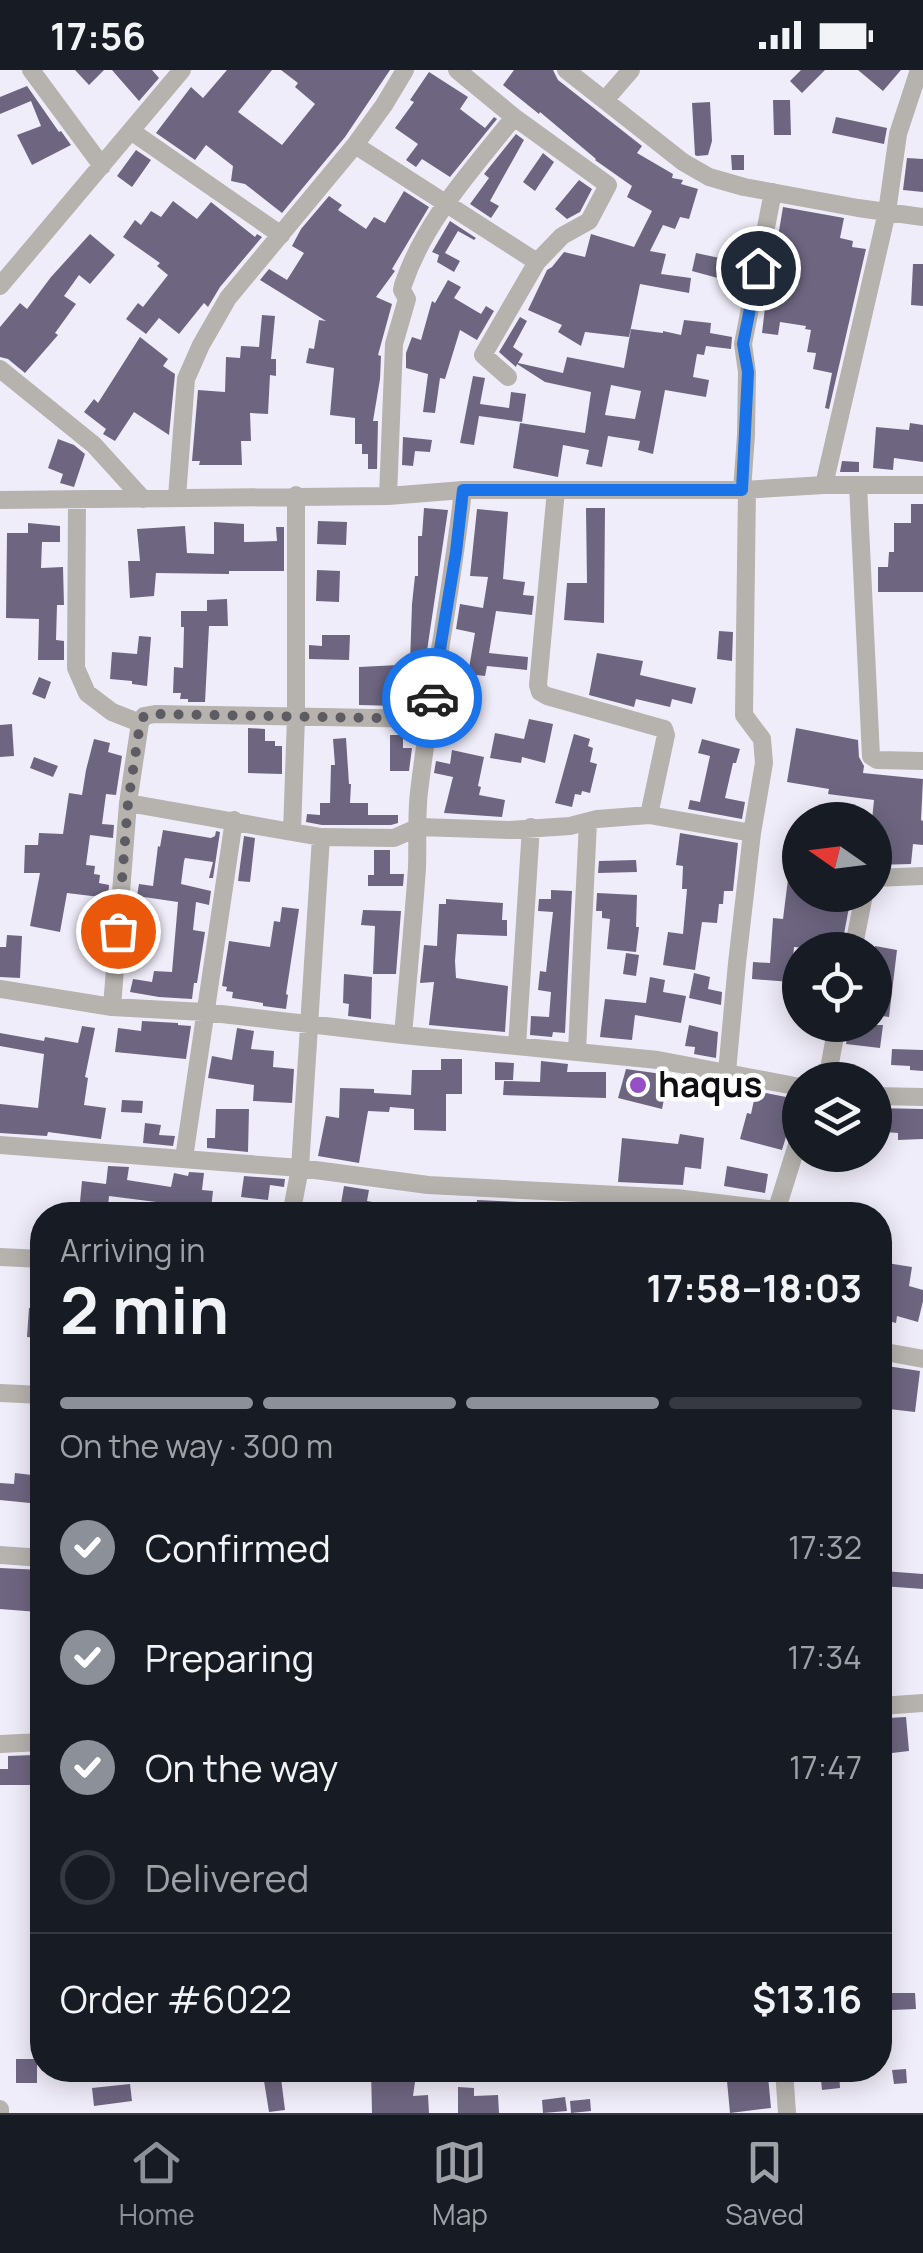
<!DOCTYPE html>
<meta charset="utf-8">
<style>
body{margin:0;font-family:Manrope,sans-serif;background:#20242c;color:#f1f3f6;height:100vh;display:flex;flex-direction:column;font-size:38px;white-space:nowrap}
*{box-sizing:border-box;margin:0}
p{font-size:32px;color:#9ea1a6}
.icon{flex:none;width:55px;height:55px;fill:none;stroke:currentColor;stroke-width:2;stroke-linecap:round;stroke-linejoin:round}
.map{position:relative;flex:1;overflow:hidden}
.details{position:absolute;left:30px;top:1132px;width:862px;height:880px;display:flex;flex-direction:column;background:#171b24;border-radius:40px;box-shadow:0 5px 25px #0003}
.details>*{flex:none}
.needle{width:65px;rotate:284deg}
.fabs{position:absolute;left:782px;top:732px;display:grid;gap:20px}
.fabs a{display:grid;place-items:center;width:110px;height:110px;border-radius:50%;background:#171b24;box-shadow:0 5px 25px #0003;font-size:50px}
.pin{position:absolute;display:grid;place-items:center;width:85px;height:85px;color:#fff;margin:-42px;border:5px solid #fff;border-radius:50%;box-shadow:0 2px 10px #0007}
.courier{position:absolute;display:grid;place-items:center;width:100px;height:100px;margin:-50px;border:8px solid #1a73e8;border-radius:50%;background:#fff;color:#222;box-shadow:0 2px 12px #0007}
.overview em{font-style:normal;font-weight:700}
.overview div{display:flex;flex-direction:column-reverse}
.overview{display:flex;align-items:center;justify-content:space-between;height:170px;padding:0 30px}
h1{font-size:65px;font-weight:700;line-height:75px}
.bar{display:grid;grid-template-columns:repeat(4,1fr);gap:15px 10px;align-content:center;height:120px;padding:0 30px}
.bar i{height:12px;border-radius:8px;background:#363941}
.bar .on{background:#8c9099}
.bar p{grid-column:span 4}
.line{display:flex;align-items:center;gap:25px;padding:0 30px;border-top:2px solid #363941}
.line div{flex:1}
ol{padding:0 30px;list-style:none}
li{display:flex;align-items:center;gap:30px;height:110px}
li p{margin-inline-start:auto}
li .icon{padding:10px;border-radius:50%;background:#8c9099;color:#fff;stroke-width:4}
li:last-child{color:#9ea1a6}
li i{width:55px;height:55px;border:5px solid #363941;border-radius:50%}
.status{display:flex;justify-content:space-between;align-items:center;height:70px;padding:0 50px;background:#171b24;direction:ltr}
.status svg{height:28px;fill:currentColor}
.dock{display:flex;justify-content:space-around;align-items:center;height:140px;border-top:2px solid #363941;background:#171b24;font-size:28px;color:#9ea1a6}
.dock a{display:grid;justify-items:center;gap:5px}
.dock .on{color:#8c9099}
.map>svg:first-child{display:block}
.building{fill:#6e6681;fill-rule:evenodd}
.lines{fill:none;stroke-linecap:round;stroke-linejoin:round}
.minor{stroke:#b6b2ae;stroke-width:18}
.done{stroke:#5e5c63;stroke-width:10;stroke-dasharray:0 18}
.route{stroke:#1a73e8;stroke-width:12}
.poi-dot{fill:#9450c4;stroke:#fff;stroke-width:4}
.labels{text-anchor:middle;stroke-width:9;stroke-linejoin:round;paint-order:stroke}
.poi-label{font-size:35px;font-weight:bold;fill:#0f0e12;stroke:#fff;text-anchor:start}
</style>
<div class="status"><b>17:56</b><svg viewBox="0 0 49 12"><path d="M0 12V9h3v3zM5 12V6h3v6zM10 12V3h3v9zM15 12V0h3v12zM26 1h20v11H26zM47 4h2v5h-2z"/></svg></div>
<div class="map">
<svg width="923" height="2043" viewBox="0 0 923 2043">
<rect width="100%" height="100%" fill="#f0edfa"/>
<path class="building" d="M75 0H104L89 15Z
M112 0H152L159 8 139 31Z
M227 0H272L238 42 282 75 315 34 295 17 298 13 281 0H390L345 67 282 143 245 114 231 111 233 96 206 75 195 90 156 63 191 17 203 28Z
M514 0H553L558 10 642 76 637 83 673 104 672 108 683 110 681 114 698 119 689 149 680 147 675 159 663 155 650 181 666 184 661 204 691 208 689 223 640 214 629 267 585 262 581 276 558 262 562 255 528 240 547 200 552 197 564 182 585 187 591 164 634 177 652 141 627 127 632 116 595 90 596 89 540 42 539 44 503 15Z
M801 0H825L802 23 790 11Z
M858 0H901L883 21Z
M429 2 468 27 460 39 485 58 494 47 497 49 450 107 422 89 416 97 406 90 418 74 395 58 414 32 410 30Z
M27 16 59 62 61 61 71 75 32 95 17 65 41 56 31 31 0 44V27Z
M773 30H790L791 65H774Z
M710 32 712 71 708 85 697 86 695 85 692 33Z
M836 47 887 58 884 74 832 63Z
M516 64 524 70 490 131 499 136 491 148 470 134 489 108 484 104Z
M136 80 151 90 132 117 117 106Z
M543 83 554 92 535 121 523 112Z
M731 85H744V100H732Z
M907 88 923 89V122L903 120Z
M579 110 592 119 580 142 567 149 555 139Z
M404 121 429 137 392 199 395 201 376 227 392 234 378 285 381 286 380 309 373 351H378L377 399H368V384H362V374H355V348L330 345 334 298 306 293 309 278 314 279 319 250 326 251 260 210 269 199 287 210 304 183 292 176 301 159 329 126 342 135 338 140 366 159 374 147 385 153Z
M173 131 197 149 211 132 255 167 257 164 262 167 220 217 208 237 204 233 179 264 159 248 146 264 126 249 138 233 143 237 168 205 157 196 160 193 123 167 135 150 141 155 151 141 161 147Z
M783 137 844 148 840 168 853 171 852 177 866 179 829 339 825 338 832 303 813 299 816 283 807 282 811 260 805 259 806 256 780 252 778 265 762 263 766 229 775 197H773Z
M450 151 476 168 474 170 458 161 445 183 460 191 454 202 437 192 439 185 432 182Z
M90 164 115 185 90 214 79 205 64 226 76 234 55 263 58 265 25 303 8 289 0 287V257L20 233 27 239 51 207Z
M696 183 729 190 725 210 692 201Z
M913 194H923V236L911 235Z
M448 210 461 217 454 228 481 244 486 236 494 241 477 270 460 260 445 309 440 308 435 343 423 342 428 304 406 298V283L412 267 421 270 432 231 435 233Z
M262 245 275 246 271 289H276V306L270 305 268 344 250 343 251 371H241L242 395H199L200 391H192L198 320 225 322 226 287 240 288 241 276 259 277Z
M520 247 527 251 513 277 523 284 518 293 563 303 567 287 624 298 631 259 663 263V261L681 265 684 250 711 253 710 263 732 267 731 279 706 276 704 285 697 284 693 307 709 310 706 327 665 320 653 384 638 380 640 371 608 366 602 397 586 394 589 380 563 375 558 407 513 398 520 353 585 363 591 322 545 312 517 294 516 297 499 282ZM611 315 641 321 635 349 605 345Z
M140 267 168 289 163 296 175 304 169 365 134 342 115 371 103 364 106 359 84 342 94 329 98 333Z
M473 306 485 308 480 334 509 338 511 322 526 324 522 352 479 346 474 375 460 373Z
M910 353 923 355V392L894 388 893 400 873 398 876 357 909 360Z
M403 367 432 370 430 382 415 381 413 396 402 395Z
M58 369 74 375 85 384 74 417 60 413 63 404 48 398Z
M842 391 859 392V402H840Z
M911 434H923V522H878V497H888L889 482H894V453H911Z
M424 438 448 440 425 594 410 593 412 534 415 506H418V466H422Z
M586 438H605L604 553 564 550 567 513H587Z
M477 439 508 442 503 509 525 512 523 525 534 526 532 545 496 541 489 583 528 587 527 600 487 596 485 606 468 604 475 563 456 559 460 534 483 538 488 507 470 506Z
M318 451 347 452 346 475 317 474Z
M214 452 244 454V472L277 471 276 457H284V501H229V504L156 503 154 526 130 528 128 491H140L137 459 185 456 187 483 214 484Z
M28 453 60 456V472H42L41 498 63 497 64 535H57L56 570 64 571V590H38L39 549 6 548 7 463H28Z
M317 500 340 501 339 532 316 531Z
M227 529 228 556H209L205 632H188V629H180L181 623H173L174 597 183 598 184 557H181V541H207V530Z
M719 561 733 562 732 591 717 589Z
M322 565H350L349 590 309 589V575L322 576Z
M139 566 151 567 147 616 132 614V611L110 609 112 582 137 584Z
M597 583 643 591 640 605 696 618 692 634 672 629 670 637 636 629 634 637 589 625Z
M399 595V636L359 635V597Z
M39 607 51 612 45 629 32 624Z
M529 649 553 654 545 693 522 687 521 693 490 688 495 663 524 669Z
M12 654 14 686 0 687V655Z
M248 658 265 659V671H275V676H282V704L248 703Z
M796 658 858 670 859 687 864 696 863 703 923 709 921 750 923 751V775L913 774 911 794 875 795V750H872L874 730 828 724 829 719 787 712Z
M574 664 590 669 588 676 593 678 590 692 597 694 590 723 582 721 581 725 575 724 572 737 555 733Z
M390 665H403V678H412L409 701H390Z
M346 668 349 714H351L350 733H368V745H398V753L391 755H322L306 752 307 744 320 745V733H330L331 695H335L333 669Z
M94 669 110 673 108 682 122 686 116 725 106 724 102 754 114 755 113 768 90 765 86 795 95 796 94 804 100 805 99 813 109 815 108 828 67 823 60 862 30 856 40 803H24L25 775H38L39 763 63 764 69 723 82 725 86 700Z
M702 669 740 679 736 693H733L725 728 745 732 742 749 688 739 690 730 700 732 710 686 698 683Z
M452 680 484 687 478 716 481 717 479 725 505 730 502 747 444 743 453 707 434 703 436 691 450 694Z
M34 687 58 696 53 707 30 698Z
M163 760 211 768 215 766 216 761 220 762 213 808H209L213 792 185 788 184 791 181 814 211 821 209 835 196 832 193 860 205 862 197 913H194L192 929 159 927 130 922 133 909 152 912 154 901 172 902 178 832 137 826 139 814 153 816 158 776 160 777Z
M680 763 738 773 733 821H724L723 834H719L717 853 702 852 695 900 663 895 668 862 683 864 687 819H682L683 796 676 795Z
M244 766 255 768 250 812 238 811Z
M374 780H390V804H404L403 816H368V805H374Z
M636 790 637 802 598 803 599 791Z
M788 809 800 811V825H830L829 828 850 832 841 880 794 877 791 912 752 909 753 892 770 893 773 848 783 849Z
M551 820 572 821 565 963 553 962 552 967 530 965 531 946 549 947 551 922 538 920 540 901 546 902 553 842 538 841 539 829H551Z
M597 823 637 825 636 857H639L636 882 607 879 610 849 602 848V841H596Z
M446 829 503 833 502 850H507V866L457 864 455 891 456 908 508 916 505 962 429 955 434 912 420 913 424 875 437 876 439 834H446Z
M282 837 299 839 286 924 288 925 286 939 263 936V933L232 928 233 922 226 921 227 917 222 916 229 871 270 877 274 851 280 852Z
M363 840 401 841 396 904H373L375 856 361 855Z
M7 865 22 866 20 908 0 907V877H6Z
M875 876 897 880 889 947 875 945 879 894H875Z
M626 883 639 885 636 906 623 904Z
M694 903 710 907 708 919 722 922 721 935 689 928Z
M344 904 372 907 371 949 348 946 349 934 343 933Z
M650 907 665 910 663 922 686 926 681 953 635 945 632 970 600 967 605 929 646 933Z
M142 951 178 953V955L191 956 186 989 115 982 118 958 141 961Z
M689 955 718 962 716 988 694 984 695 977 685 976Z
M867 955H883L880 978 846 974 849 959 867 961Z
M82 956 95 958 85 1007 88 1008 84 1035 106 1038 101 1069 48 1062 47 1066 0 1063V1034L38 1038 44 984 0 976V963L44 971 45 967 78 973Z
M237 958 254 961 251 979 274 981 273 997 294 999 292 1033 253 1031 254 1015 208 1008 212 986 232 990Z
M892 979 923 980V1001L910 1000V996L891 995Z
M441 989H462V1024H446V1061L414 1060V1039L390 1037 389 1042 368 1041 359 1093 318 1086 326 1046 339 1048 340 1018 374 1019V1023L411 1025 412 1000H441Z
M541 991 568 994 567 1002H606V1028L503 1025 504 1011 540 1012Z
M495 992 514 993 513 1010H495Z
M626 999 669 1005 662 1039 618 1028Z
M756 1021 786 1027 785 1032 800 1036V1051L788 1060 782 1080 740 1069 747 1043 751 1044Z
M122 1030 143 1031 142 1043 121 1042Z
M875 1038 923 1039V1069L898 1070V1063L885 1062V1071H875Z
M216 1039H249L248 1082 207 1078V1068H215Z
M145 1053 161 1055 159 1065 175 1066 173 1076 143 1073Z
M680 1064 704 1068 701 1099 685 1097 683 1115 618 1112 622 1068 678 1074Z
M108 1096 129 1097 127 1110 171 1117 174 1103 188 1106 189 1102 204 1103 202 1120 213 1121 211 1139 109 1126 108 1136 80 1132 82 1111 106 1114Z
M727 1096 768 1104 765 1123 724 1116Z
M244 1106 285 1109 284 1117 270 1115 268 1130 241 1127Z
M344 1116 369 1120 367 1131 406 1138 405 1145H339Z
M477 1130 520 1132 518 1145H476Z
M887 1193 912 1197 909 1216 923 1220V1231L918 1252 897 1246 896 1253 880 1249V1209L884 1210Z
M29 1238H42L40 1268 27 1267Z
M880 1295 920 1301 915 1342 880 1338Z
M15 1403 32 1405 30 1433 0 1430V1413L14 1414Z
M0 1498 42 1500 38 1542 0 1539Z
M883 1501 923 1504V1519L882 1516Z
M906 1647 909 1681 892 1683 888 1648Z
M34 1685V1715H0V1699H8V1686Z
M892 1923H915L916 1939 892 1940Z
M16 1989H37V2013H16Z
M906 1999 907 2013 894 2014 892 2000Z
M371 2000H414L413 2005H416L413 2026 428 2025 429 2043H372Z
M820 2000H839L840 2018 822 2020Z
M768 2006 771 2038 730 2043 727 2011Z
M281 2008 285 2040 269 2042 264 2011Z
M130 2014 132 2031 94 2036 92 2018Z
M458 2017 474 2018V2026L498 2025 499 2043H458Z
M565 2027 567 2041 543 2043 542 2030Z
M590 2029 591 2041 571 2043 570 2031Z"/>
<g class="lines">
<path class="minor" d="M31 0 102 96
M457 0 514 47 608 115 589 151 562 166 537 192
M566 0 683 92 709 107 744 117 858 138 923 147
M605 30 631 0
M131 61 281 165
M355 75 537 192 483 285 508 307
M0 216 182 0
M0 299 94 375 143 429
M824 415 887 142 898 64 919 0
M858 415 871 686 877 690 923 691
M556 420 538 615 540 622 547 626 664 659 666 665 649 745
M742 420 746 365 747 302 743 274 773 122
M388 426 394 274 407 229 402 220 403 215C425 150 472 100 514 47
M177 427 186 309 201 275 228 228 355 75 384 35 405 0
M0 430 388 426 463 420H742L824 415H923
M77 431 76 598 87 623 112 642 140 653
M128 733 140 653 144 646 155 644 428 649
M321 767 394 768 419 757 509 760 570 756 597 749 649 745 752 763
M875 808 923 806
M853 880 864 825
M0 919 112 937 204 942 403 965 658 990 800 1017
M112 937 128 733 292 762
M403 965C408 910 413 854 417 798 418 773 416 747 419 722 431 621 452 521 463 420
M517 976 531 757
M577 981 588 752
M727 1002 737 893 752 763 764 693 762 669 744 645 747 418
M827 1010 837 955
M875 1026 923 1027
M0 1075 300 1098 428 1115 676 1128 776 1140
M184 1088 234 750
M291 1145 300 1098 321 767 292 762 296 647V425
M775 1145 800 1065
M0 1187 42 1189
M880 1281 923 1289
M0 1323 42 1325
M0 1485 42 1488
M880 1636 923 1633
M0 1674 42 1672
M784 2000 787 2043
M0 2039V2043"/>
</g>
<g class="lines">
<path class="done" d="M118 861 128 733 140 654 144 646 155 644 428 649 432 628"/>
<path class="route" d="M432 628 456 482 463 420H742L748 302 743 274 758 198"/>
</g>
<circle class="poi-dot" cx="638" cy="1015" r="10"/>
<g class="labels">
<g class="poi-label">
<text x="658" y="1027">haqus</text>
</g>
</g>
</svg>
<div class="fabs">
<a><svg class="needle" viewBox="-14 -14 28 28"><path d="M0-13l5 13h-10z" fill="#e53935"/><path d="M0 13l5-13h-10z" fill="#9ea1a6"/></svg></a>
<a><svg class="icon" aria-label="locate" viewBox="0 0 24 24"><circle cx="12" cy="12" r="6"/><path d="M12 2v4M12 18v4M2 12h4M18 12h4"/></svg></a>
<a><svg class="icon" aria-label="layers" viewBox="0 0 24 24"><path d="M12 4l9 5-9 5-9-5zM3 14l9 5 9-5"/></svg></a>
</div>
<div class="pin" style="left:118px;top:861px;background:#ea580c"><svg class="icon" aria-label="bag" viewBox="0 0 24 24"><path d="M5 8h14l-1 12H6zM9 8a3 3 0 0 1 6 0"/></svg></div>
<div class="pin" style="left:758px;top:198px;background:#1f2937"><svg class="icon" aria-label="home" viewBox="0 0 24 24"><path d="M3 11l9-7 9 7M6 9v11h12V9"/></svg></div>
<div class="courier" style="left:432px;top:628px"><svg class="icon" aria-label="car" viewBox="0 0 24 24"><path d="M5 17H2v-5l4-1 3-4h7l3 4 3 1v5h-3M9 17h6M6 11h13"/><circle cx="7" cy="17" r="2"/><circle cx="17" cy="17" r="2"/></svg></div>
<section class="details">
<div class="overview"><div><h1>2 min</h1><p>Arriving in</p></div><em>17:58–18:03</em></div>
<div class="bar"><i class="on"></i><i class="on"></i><i class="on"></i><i></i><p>On the way · 300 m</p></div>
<ol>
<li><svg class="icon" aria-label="check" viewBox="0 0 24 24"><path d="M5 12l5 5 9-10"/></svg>Confirmed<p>17:32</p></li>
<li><svg class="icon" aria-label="check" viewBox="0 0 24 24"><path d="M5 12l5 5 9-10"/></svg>Preparing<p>17:34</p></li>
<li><svg class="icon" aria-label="check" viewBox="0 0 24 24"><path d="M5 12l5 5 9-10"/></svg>On the way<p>17:47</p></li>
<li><i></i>Delivered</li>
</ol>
<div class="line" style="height:130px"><div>Order #6022</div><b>$13.16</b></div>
</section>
</div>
<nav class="dock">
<a class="on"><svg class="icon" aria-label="home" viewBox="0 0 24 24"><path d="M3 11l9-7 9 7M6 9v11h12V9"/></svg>Home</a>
<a><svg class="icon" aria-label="map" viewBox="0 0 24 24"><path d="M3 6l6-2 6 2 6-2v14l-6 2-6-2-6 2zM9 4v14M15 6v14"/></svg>Map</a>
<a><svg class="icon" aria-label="saved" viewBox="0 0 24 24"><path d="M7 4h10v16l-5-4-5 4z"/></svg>Saved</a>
</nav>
